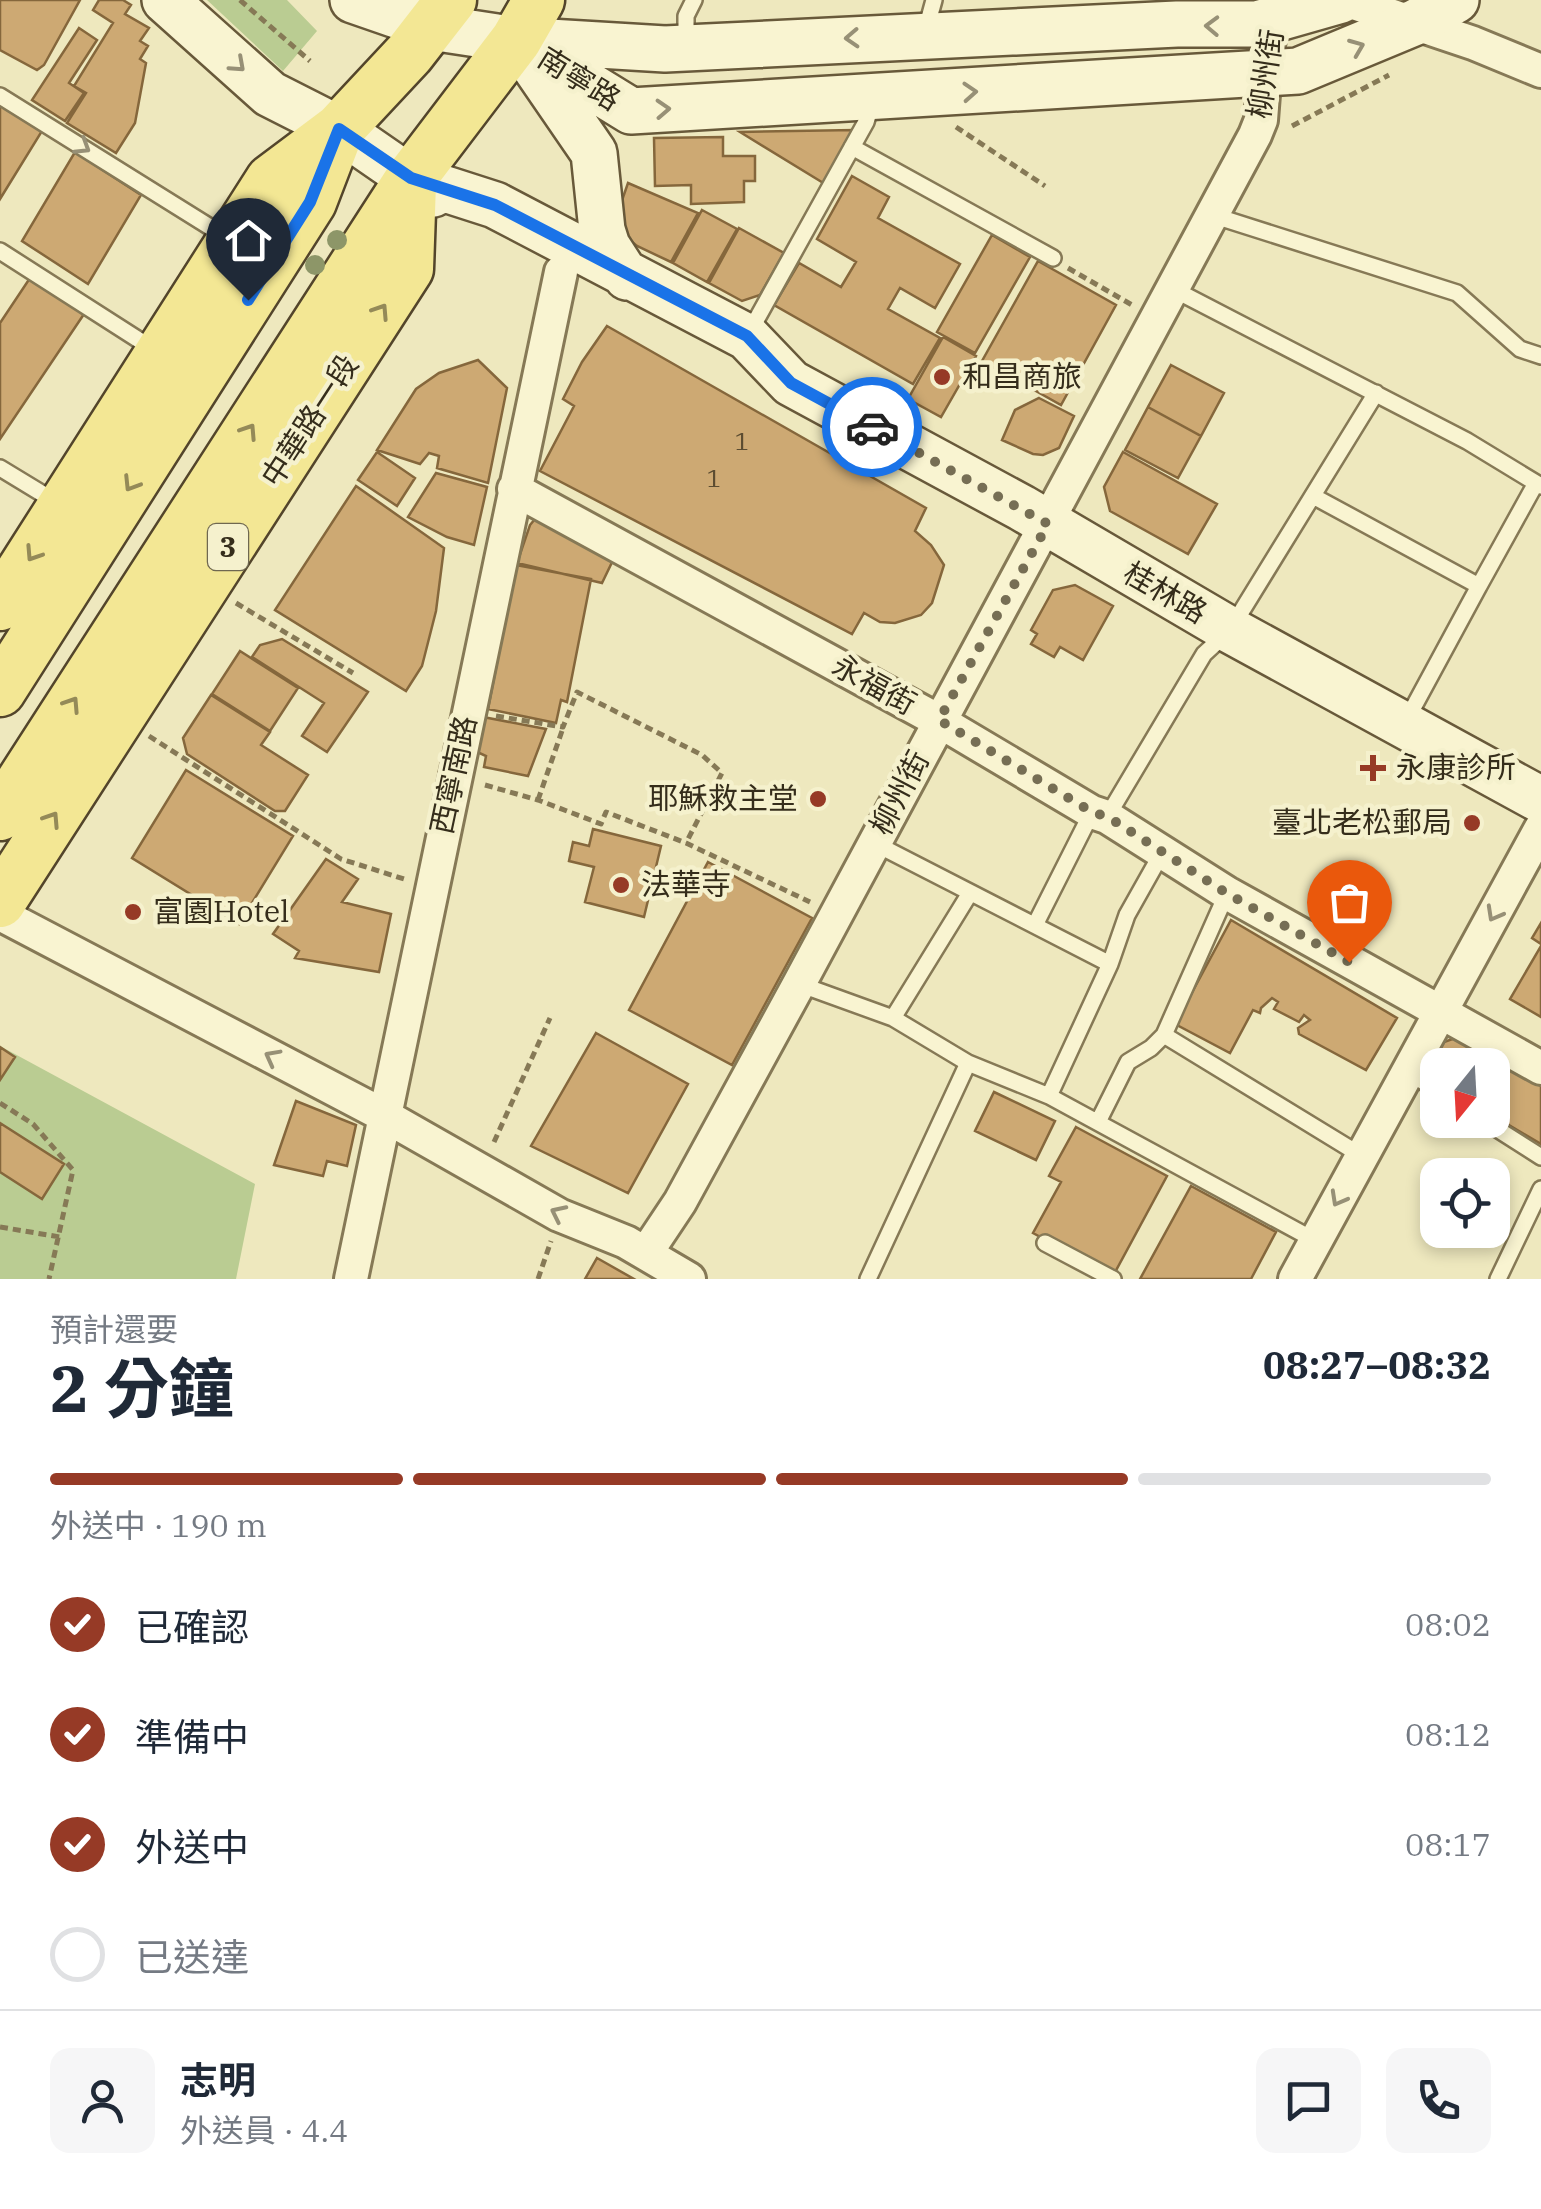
<!DOCTYPE html>
<html lang="zh-TW">
<meta charset="utf-8">
<style>
body{margin:0;font-family:"IBM Plex Serif","Noto Sans TC",serif;background:#f6f6f7;color:#1f2937;height:100vh;display:flex;flex-direction:column;font-size:38px;white-space:nowrap}
*{box-sizing:border-box;margin:0}
p{font-size:32px;color:#747a83}
.icon{flex:none;width:55px;height:55px;fill:none;stroke:currentColor;stroke-width:2;stroke-linecap:round;stroke-linejoin:round}
.map{position:relative;height:1279px;overflow:hidden}
.sheet{display:flex;flex-direction:column;background:#fff;flex:1}
.sheet>*{flex:none}
.needle{width:65px;rotate:198deg}
.fabs{position:absolute;left:1420px;top:1048px;display:grid;gap:20px}
.fabs a{display:grid;place-items:center;width:90px;height:90px;border-radius:20px;background:#fff;box-shadow:0 5px 15px #0003;font-size:50px}
.pin{position:absolute;display:grid;place-items:center;width:85px;height:85px;color:#fff;margin:-102px -42px;border-radius:50% 50% 50% 0;rotate:-45deg;box-shadow:0 0 10px #0007}
.pin .icon{rotate:45deg}
.courier{position:absolute;display:grid;place-items:center;width:100px;height:100px;margin:-50px;border:8px solid #1a73e8;border-radius:50%;background:#fff;color:#222;box-shadow:0 2px 12px #0007}
.summary em{font-style:normal;font-weight:700}
.summary div{display:flex;flex-direction:column-reverse}
.summary{display:flex;align-items:center;justify-content:space-between;height:170px;padding:0 50px}
h1{font-size:65px;font-weight:700;line-height:75px}
.bar{display:grid;grid-template-columns:repeat(4,1fr);gap:15px 10px;align-content:center;height:120px;padding:0 50px}
.bar i{height:12px;border-radius:8px;background:#e0e1e3}
.bar .active{background:#963a26}
.bar p{grid-column:span 4}
.line{display:flex;align-items:center;gap:25px;padding:0 50px;border-top:2px solid #e0e1e3}
.line div{flex:1}
.round{display:grid;place-items:center;flex:none;width:105px;height:105px;border-radius:20px;background:#f6f6f7}
ol{padding:0 50px;list-style:none}
li{display:flex;align-items:center;gap:30px;height:110px}
li p{margin-inline-start:auto}
li .icon{padding:10px;border-radius:50%;background:#963a26;color:#fff;stroke-width:4}
li:last-child{color:#747a83}
li i{width:55px;height:55px;border:5px solid #e0e1e3;border-radius:50%}
.map>svg:first-child{display:block}
.green{fill:#bacc92}
.building{fill:#cda973;stroke:#85673c;stroke-width:2.5}
.lines{fill:none;stroke-linecap:round;stroke-linejoin:round}
.lane-casing{stroke:#867956;stroke-width:20}
.street-casing{stroke:#867956;stroke-width:38}
.secondary-casing{stroke:#68593a;stroke-width:50}
.primary-casing{stroke:#53452b;stroke-width:55}
.path{stroke:#867956;stroke-width:5;stroke-dasharray:8 5;stroke-linecap:butt}
.lane{stroke:#f9f4d1;stroke-width:15}
.street{stroke:#f9f4d1;stroke-width:32}
.secondary{stroke:#f9f4d1;stroke-width:45}
.primary{stroke:#f3e794;stroke-width:50}
.tree{fill:#8d9668}
.oneway{stroke:#979076}
.oneway2{stroke:#948a58}
.done{stroke:#766e54;stroke-width:10;stroke-dasharray:0 18}
.route{stroke:#1a73e8;stroke-width:12}
.poi-dot{fill:#963a26;stroke:#f5f1cd;stroke-width:4}
.labels{text-anchor:middle;stroke-width:9;stroke-linejoin:round;paint-order:stroke}
.number-label{font-size:25px;fill:#5b4c31}
.shield{fill:#f5f1cd;stroke:#6f6850;stroke-width:2.5}
.shield-label{font-size:28px;font-weight:bold;fill:#352d1b}
.street-label{font-size:30px;fill:#352d1b;stroke:#f5f1cd}
.poi-label{font-size:30px;fill:#352d1b;stroke:#f5f1cd;text-anchor:start}
</style>
<div class="map">
<svg width="1541" height="1279" viewBox="0 0 1541 1279">
<rect width="100%" height="100%" fill="#eee8be"/>
<path class="green" d="M207 0H287L317 31 283 71Z
M0 1046 255 1184 236 1279H0Z"/>
<path class="building" d="M0 0H80L44 65 37 70 0 50Z
M99 0H123L131 5 125 14 149 28 140 41 148 46 140 59 146 63 135 123 116 153 67 123 86 93 74 86 113 23 93 10Z
M79 28 97 40 69 83 84 93 65 121 32 100Z
M0 105 42 131 0 199Z
M854 130 825 184 740 132Z
M723 137V156H755V181H744V202L691 204V185L655 186 654 138Z
M75 152 141 195 88 284 22 241Z
M852 176 889 197 878 218 960 264 935 308 900 288 888 309 940 338 913 384 774 305 799 263 841 287 856 262 817 239Z
M628 183 698 213 671 262 637 246 626 237 619 209Z
M702 210 737 229 707 282 673 263Z
M739 228 784 253 760 295 742 301 709 283Z
M992 235 1030 257 975 353 937 332Z
M1038 261 1116 305 1061 405 982 361Z
M30 278 84 314 0 439V323Z
M607 326 926 508 915 531 931 545 944 565 932 603 921 615 895 623 880 622 864 613 852 634 540 471 574 406 563 399 582 362Z
M943 337 976 356 941 417 908 399Z
M478 360 507 388 488 483 437 468 439 456 429 453 420 464 377 450 416 389 439 373Z
M1171 365 1224 393 1201 436 1148 407Z
M1039 398 1074 416 1059 448 1043 455 1033 454 1002 440 1015 410Z
M1148 407 1201 436 1178 478 1125 450Z
M377 452 415 478 397 506 358 480Z
M1123 452 1217 504 1188 554 1110 511 1104 487Z
M436 473 487 487 474 545 447 537 408 517Z
M356 486 444 548 436 611 422 666 406 691 275 610Z
M535 519H544L615 556 602 583 517 563 530 525Z
M516 565 591 579 567 702 561 700 556 723 488 709Z
M1075 585 1113 606 1083 660 1060 647 1054 657 1031 644 1037 634 1031 630 1053 590Z
M282 639 368 692 327 752 302 736 324 703 252 657 260 645Z
M240 651 298 688 270 731 212 694Z
M211 695 270 732 261 745 308 775 285 811H275L187 754 183 738Z
M483 717 546 729 528 776 484 767 486 756 475 751Z
M186 770 293 836 239 924 132 858Z
M593 829 661 846 644 917 585 902 594 867 569 861 573 842 589 846Z
M326 859 358 879 342 902 391 914 379 972 295 958 299 951 273 934Z
M708 862 812 918 732 1065 629 1010Z
M1231 920 1397 1018 1366 1070 1299 1034 1298 1028 1310 1020 1304 1015 1299 1022 1274 1009 1278 1002 1272 998 1261 1008 1260 1013 1253 1010 1230 1053 1175 1024Z
M1541 923V944L1532 938Z
M1541 946V1017L1510 999Z
M596 1033 688 1084 628 1193 531 1146Z
M1461 1036 1541 1086V1144L1492 1115V1065H1438V1082L1426 1075 1444 1042Z
M0 1047 15 1057 0 1080Z
M994 1092 1055 1121 1036 1160 975 1131Z
M296 1101 356 1125 347 1166 327 1161 323 1176 274 1165Z
M0 1123 64 1164 42 1199 0 1172Z
M1076 1127 1167 1176 1113 1276 1033 1233 1061 1182 1049 1176Z
M1191 1186 1276 1232 1251 1279H1140Z
M597 1258 634 1279H585Z"/>
<g class="lines">
<defs>
<path id="lane" d="M925 33 934 0
M686 44V16L694 0
M0 96 226 237
M852 147 1053 258
M1212 215 1457 293 1520 349 1541 356
M0 251 153 349
M1173 289 1467 441 1541 486
M749 333 866 122 872 102
M0 468 56 502
M1313 496 1479 586 1406 721
M1479 586 1536 483
M1107 817 1204 654 1230 630 1376 393
M874 843 1110 964
M1035 925 1092 812
M799 984 893 1018 968 1063 1049 1096 1316 1241
M893 1018 970 893
M1164 1035 1362 1156
M1408 1072 1438 1091
M1049 1096 1110 964 1127 915 1163 851
M1483 1120 1541 1157
M1098 1122 1128 1062 1151 1048 1164 1035 1227 893
M1045 1243 1113 1279
M868 1279 968 1063
M1498 1279 1541 1189"/>
<path id="street" d="M1345 0 1473 43 1541 71
M514 489 939 721 1092 812 1107 817 1227 893 1541 1068
M0 914 385 1116 559 1215 626 1242 689 1279
M646 1253 680 1202 799 984 1255 135 1261 120 1266 55 1277 0
M351 1279 561 272
M1295 1279 1541 828"/>
<path id="secondary" d="M165 0 270 94 339 129 433 194
M353 0 431 27 516 40 665 49 1177 24H1257L1341 0
M522 44 631 111 1298 71 1416 22 1456 0
M526 54 594 153 602 230 607 246 627 277
M411 178 495 205 747 337 791 383 1022 508 1230 630 1541 800"/>
<path id="primary" d="M0 605 271 180 339 129 409 54 451 0
M0 691 311 202 339 129
M0 815 411 178 516 40 539 0
M0 902 408 269 411 183"/>
</defs>
<use href="#lane" class="lane-casing"/>
<use href="#street" class="street-casing"/>
<use href="#secondary" class="secondary-casing"/>
<use href="#primary" class="primary-casing"/>
<path class="path" d="M240 0 310 61
M1292 126 1389 75
M956 127 1045 186
M1068 268 1132 305
M236 603 353 673
M496 716 563 727 577 692 702 755 722 773 686 843
M149 736 341 859 404 879
M485 785 538 800 601 824 606 812 686 843 810 902
M538 800 563 728
M0 1103 33 1124 73 1170 49 1279
M494 1142 550 1018
M0 1227 60 1237
M538 1279 551 1241"/>
<use href="#lane" class="lane"/>
<use href="#street" class="street"/>
<use href="#secondary" class="secondary"/>
<use href="#primary" class="primary"/>
</g>
<g class="tree">
<circle cx="337" cy="240" r="10"/>
<circle cx="315" cy="265" r="10"/>
</g>
<defs><path id="oneway-chevron" d="M-2-3.5L2.5 0L-2 3.5" fill="none" stroke-width="1.6" stroke-linecap="round" stroke-linejoin="round" transform="scale(2.5)"/></defs>
<g class="oneway">
<use href="#oneway-chevron" transform="translate(1212 26) rotate(-178)"/>
<use href="#oneway-chevron" transform="translate(852 38) rotate(177)"/>
<use href="#oneway-chevron" transform="translate(1357 47) rotate(-22)"/>
<use href="#oneway-chevron" transform="translate(238 65) rotate(42)"/>
<use href="#oneway-chevron" transform="translate(970 92) rotate(-4)"/>
<use href="#oneway-chevron" transform="translate(663 109) rotate(-3)"/>
<use href="#oneway-chevron" transform="translate(83 147) rotate(32)"/>
<use href="#oneway-chevron" transform="translate(1494 914) rotate(119)"/>
<use href="#oneway-chevron" transform="translate(272 1057) rotate(-152)"/>
<use href="#oneway-chevron" transform="translate(1338 1199) rotate(119)"/>
<use href="#oneway-chevron" transform="translate(558 1213) rotate(-154)"/>
</g>
<g class="oneway2">
<use href="#oneway-chevron" transform="translate(381 311) rotate(-57)"/>
<use href="#oneway-chevron" transform="translate(249 431) rotate(-57)"/>
<use href="#oneway-chevron" transform="translate(131 484) rotate(122)"/>
<use href="#oneway-chevron" transform="translate(33 554) rotate(123)"/>
<use href="#oneway-chevron" transform="translate(72 704) rotate(-57)"/>
<use href="#oneway-chevron" transform="translate(52 819) rotate(-57)"/>
</g>
<g class="lines">
<path class="done" d="M872 427 1048 524 939 720 1092 812 1108 817 1228 894 1349 962"/>
<path class="route" d="M248 300 310 202 339 129 411 178 495 205 747 336 791 383 872 427"/>
</g>
<g class="poi-dot">
<circle cx="942" cy="377" r="10"/>
<path d="M1368 753h10v10h10v10h-10v10h-10v-10h-10v-10h10z"/>
<circle cx="818" cy="799" r="10"/>
<circle cx="1472" cy="823" r="10"/>
<circle cx="621" cy="885" r="10"/>
<circle cx="133" cy="912" r="10"/>
</g>
<g class="labels">
<g class="number-label">
<text x="742" y="450">1</text>
<text x="714" y="487">1</text>
</g>
<rect class="shield" x="208" y="524" width="40" height="46" rx="8"/>
<g class="shield-label">
<text x="228" y="557">3</text>
</g>
<g class="street-label">
<text transform="translate(1266 74) rotate(-81)" y="10">柳州街</text>
<text transform="translate(579 79) rotate(32)" y="10">南寧路</text>
<text transform="translate(310 421) rotate(-57)" y="10">中華路一段</text>
<text transform="translate(1165 593) rotate(30)" y="10">桂林路</text>
<text transform="translate(874 685) rotate(29)" y="10">永福街</text>
<text transform="translate(454 775) rotate(-78)" y="10">西寧南路</text>
<text transform="translate(900 793) rotate(-62)" y="10">柳州街</text>
</g>
<g class="poi-label">
<text x="962" y="387">和昌商旅</text>
<text x="1396" y="778">永康診所</text>
<text x="798" y="809" text-anchor="end">耶穌救主堂</text>
<text x="1452" y="833" text-anchor="end">臺北老松郵局</text>
<text x="641" y="895">法華寺</text>
<text x="153" y="922">富園Hotel</text>
</g>
</g>
</svg>
<div class="fabs">
<a><svg class="needle" viewBox="-14 -14 28 28"><path d="M0-13l5 13h-10z" fill="#e53935"/><path d="M0 13l5-13h-10z" fill="#747a83"/></svg></a>
<a><svg class="icon" aria-label="locate" viewBox="0 0 24 24"><circle cx="12" cy="12" r="6"/><path d="M12 2v4M12 18v4M2 12h4M18 12h4"/></svg></a>
</div>
<div class="pin" style="left:1349px;top:962px;background:#ea580c"><svg class="icon" aria-label="bag" viewBox="0 0 24 24"><path d="M5 8h14l-1 12H6zM9 8a3 3 0 0 1 6 0"/></svg></div>
<div class="pin" style="left:248px;top:300px;background:#1f2937"><svg class="icon" aria-label="home" viewBox="0 0 24 24"><path d="M3 11l9-7 9 7M6 9v11h12V9"/></svg></div>
<div class="courier" style="left:872px;top:427px"><svg class="icon" aria-label="car" viewBox="0 0 24 24"><path d="M5 17H2v-5l4-1 3-4h7l3 4 3 1v5h-3M9 17h6M6 11h13"/><circle cx="7" cy="17" r="2"/><circle cx="17" cy="17" r="2"/></svg></div>
</div>
<section class="sheet">
<div class="summary"><div><h1>2 分鐘</h1><p>預計還要</p></div><em>08:27–08:32</em></div>
<div class="bar"><i class="active"></i><i class="active"></i><i class="active"></i><i></i><p>外送中 · 190 m</p></div>
<ol>
<li><svg class="icon" aria-label="check" viewBox="0 0 24 24"><path d="M5 12l5 5 9-10"/></svg>已確認<p>08:02</p></li>
<li><svg class="icon" aria-label="check" viewBox="0 0 24 24"><path d="M5 12l5 5 9-10"/></svg>準備中<p>08:12</p></li>
<li><svg class="icon" aria-label="check" viewBox="0 0 24 24"><path d="M5 12l5 5 9-10"/></svg>外送中<p>08:17</p></li>
<li><i></i>已送達</li>
</ol>
<div class="line" style="height:180px"><a class="round"><svg class="icon" aria-label="person" viewBox="0 0 24 24"><circle cx="12" cy="8" r="4"/><path d="M4 21q1-7 8-7t8 7"/></svg></a><div><b>志明</b><p>外送員 · 4.4</p></div><a class="round"><svg class="icon" aria-label="chat" viewBox="0 0 24 24"><path d="M4 5h16v11H9l-5 4z"/></svg></a><a class="round"><svg class="icon" aria-label="phone" viewBox="0 0 24 24"><path d="M5 4h4l2 5-3 2q2 4 5 5l2-3 5 2v4C11 20 4 13 5 4z"/></svg></a></div>
</section>
